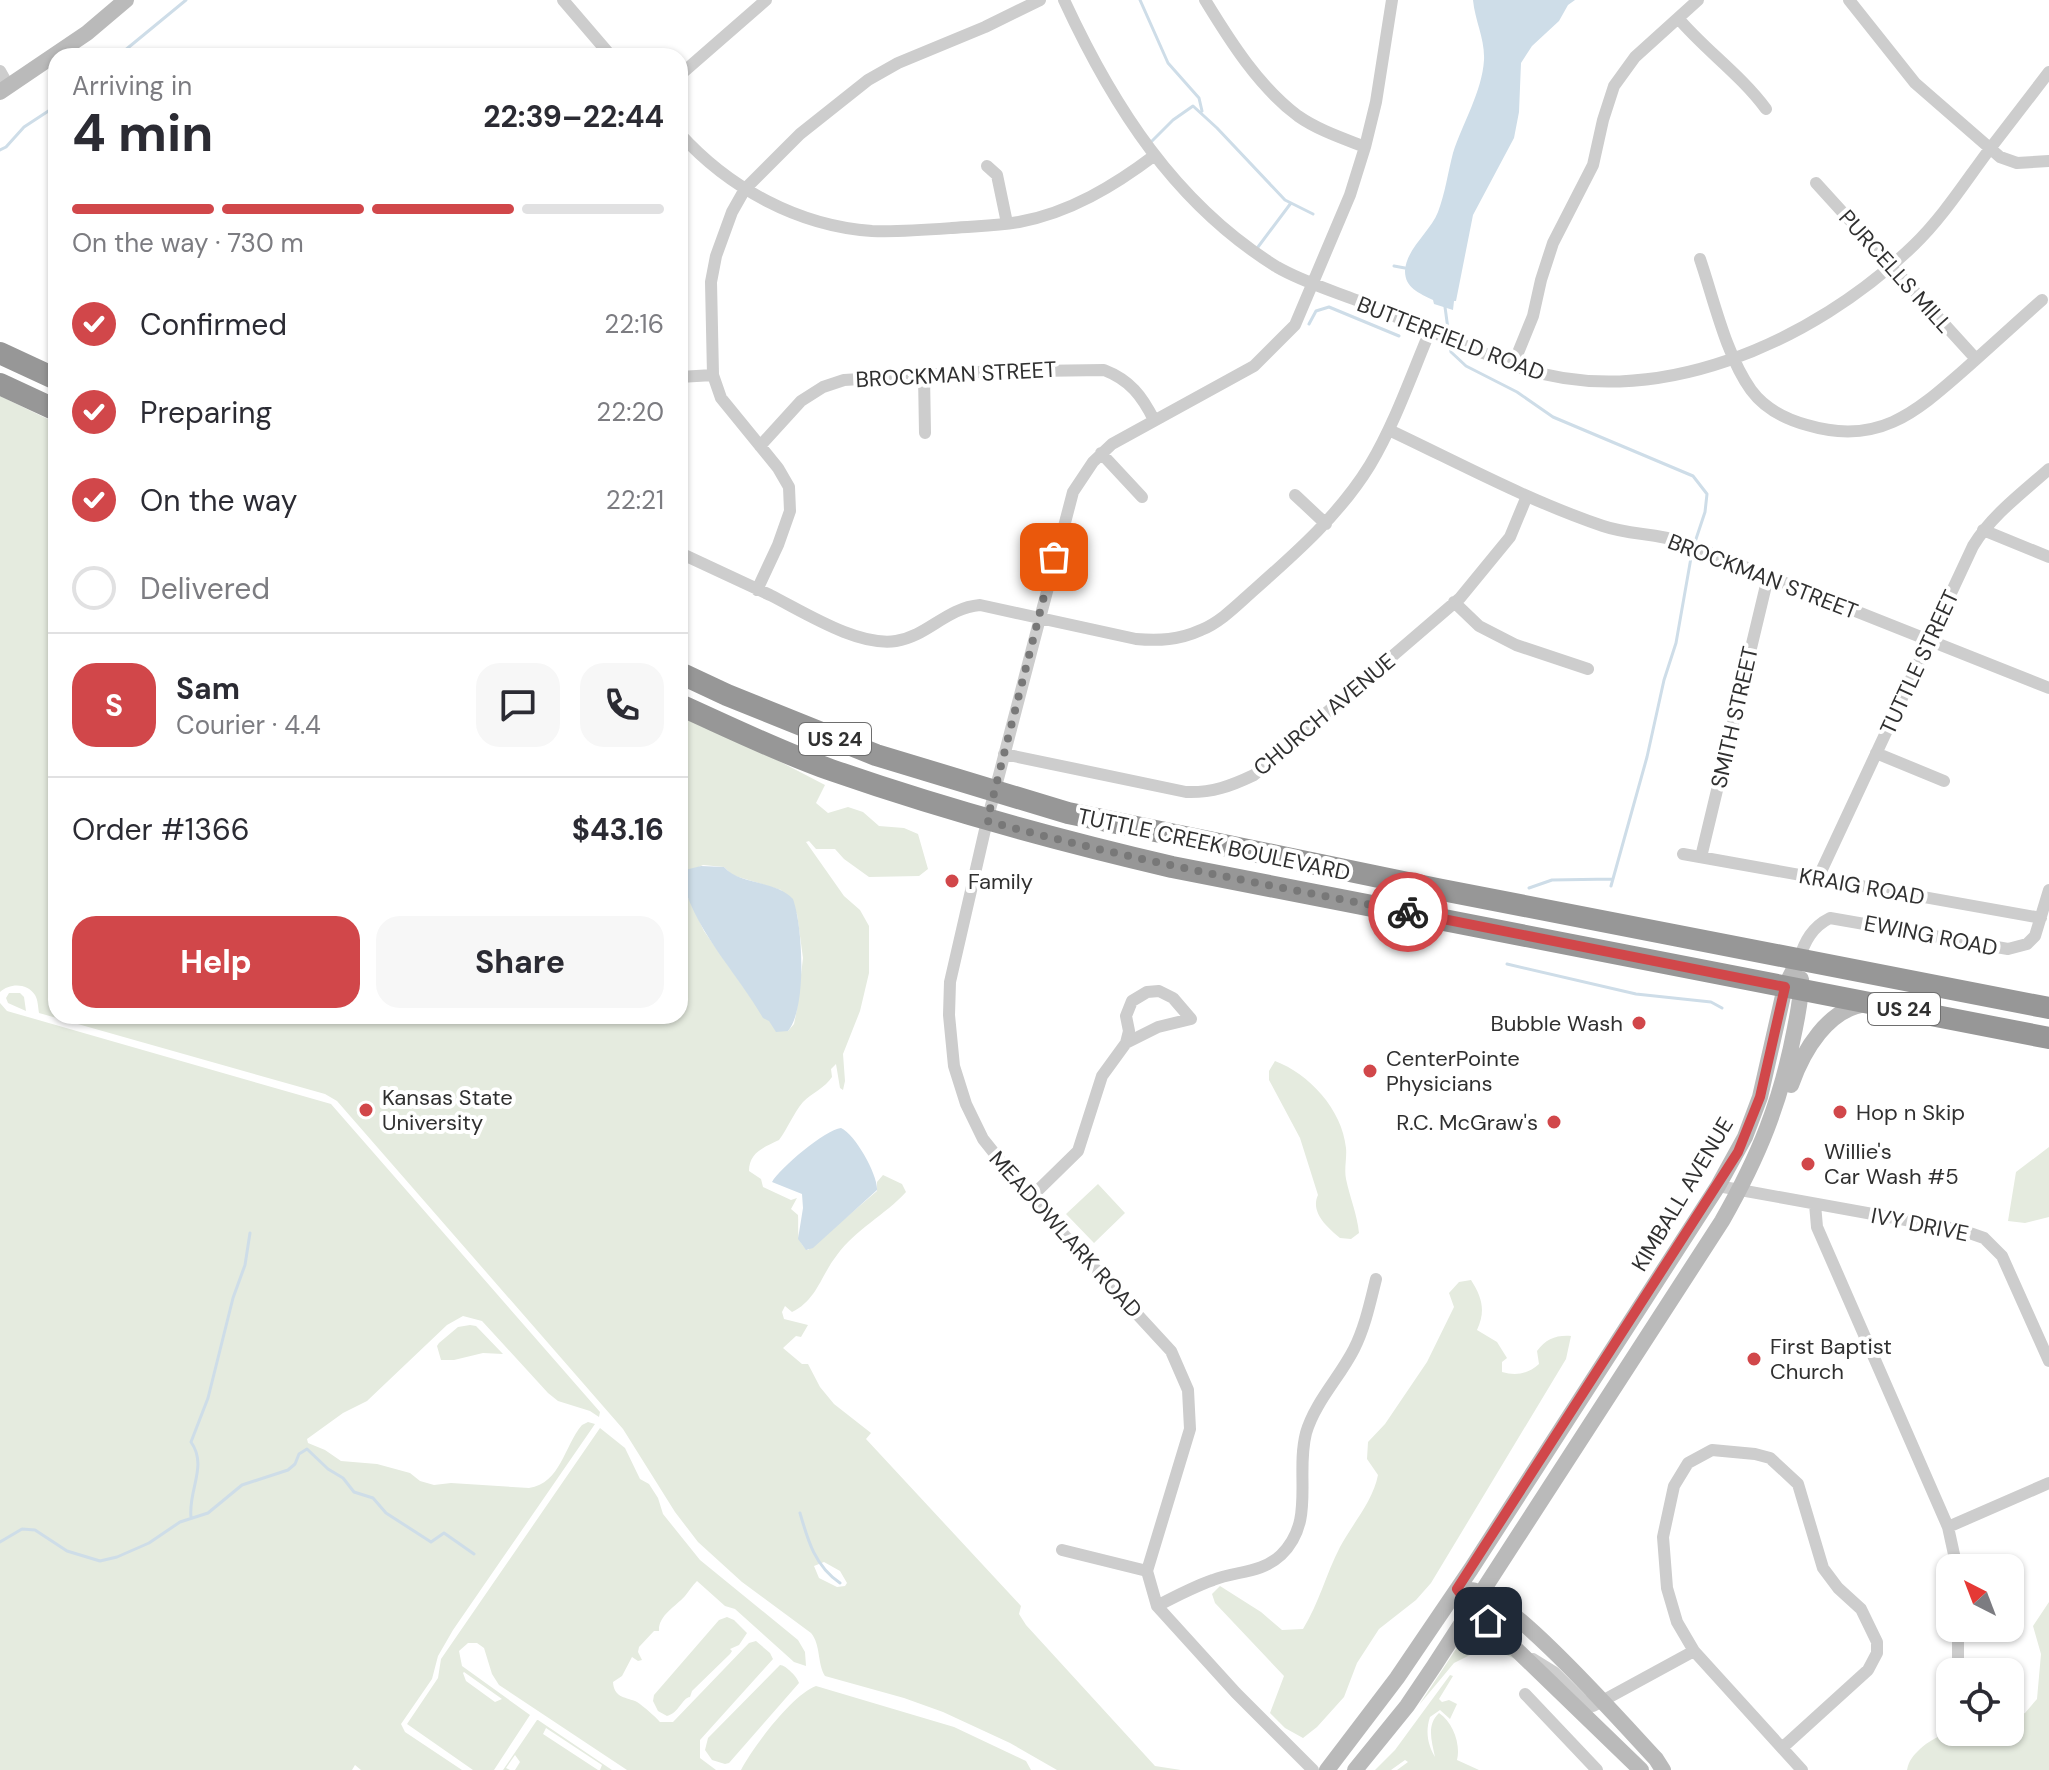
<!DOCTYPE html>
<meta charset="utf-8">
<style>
body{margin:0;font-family:"DM Sans",sans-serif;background:#f7f7f7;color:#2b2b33;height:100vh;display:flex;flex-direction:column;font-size:30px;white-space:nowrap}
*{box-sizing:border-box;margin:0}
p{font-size:26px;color:#7c7c81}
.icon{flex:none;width:44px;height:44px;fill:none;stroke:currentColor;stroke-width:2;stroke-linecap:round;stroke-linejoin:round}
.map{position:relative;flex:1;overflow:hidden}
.details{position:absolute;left:48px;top:48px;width:640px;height:976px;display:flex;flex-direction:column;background:#fff;border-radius:24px;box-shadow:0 2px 6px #0004}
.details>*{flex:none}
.needle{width:52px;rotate:318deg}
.controls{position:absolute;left:1936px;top:1554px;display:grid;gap:16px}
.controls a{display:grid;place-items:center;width:88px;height:88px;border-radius:16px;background:#fff;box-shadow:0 2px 6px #0004;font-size:40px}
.pin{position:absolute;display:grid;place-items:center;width:68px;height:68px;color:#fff;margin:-34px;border-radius:16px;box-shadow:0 4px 12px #0006}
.courier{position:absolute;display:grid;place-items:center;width:80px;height:80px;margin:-40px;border:6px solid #d1474a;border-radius:50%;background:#fff;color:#222;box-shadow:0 2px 10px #0007}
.head em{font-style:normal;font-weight:700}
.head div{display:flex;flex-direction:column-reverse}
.head{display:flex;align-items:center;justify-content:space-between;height:136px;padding:0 24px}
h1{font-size:52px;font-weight:700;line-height:60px}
.bar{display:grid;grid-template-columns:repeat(4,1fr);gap:12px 8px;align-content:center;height:96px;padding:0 24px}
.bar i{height:10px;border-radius:6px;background:#e1e1e2}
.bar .current{background:#d1474a}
.bar p{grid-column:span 4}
.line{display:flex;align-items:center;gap:20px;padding:0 24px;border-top:2px solid #e1e1e2}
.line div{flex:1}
.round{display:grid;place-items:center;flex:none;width:84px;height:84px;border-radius:24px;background:#f7f7f7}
ol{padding:0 24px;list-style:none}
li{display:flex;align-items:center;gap:24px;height:88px}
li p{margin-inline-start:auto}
li .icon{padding:8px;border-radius:50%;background:#d1474a;color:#fff;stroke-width:4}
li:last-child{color:#7c7c81}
li i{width:44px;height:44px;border:4px solid #e1e1e2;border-radius:50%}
.button{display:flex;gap:16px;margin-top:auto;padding:16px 24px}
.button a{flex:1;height:92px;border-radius:24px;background:#d1474a;color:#fff;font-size:32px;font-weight:700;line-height:92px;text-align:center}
.button a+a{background:#f7f7f7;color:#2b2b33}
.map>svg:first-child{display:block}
.green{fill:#e5ebdf;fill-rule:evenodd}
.water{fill:#cedde8}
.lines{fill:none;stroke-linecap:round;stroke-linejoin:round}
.stream{stroke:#cedde8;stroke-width:3}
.street{stroke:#cdcdcd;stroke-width:12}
.secondary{stroke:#bababa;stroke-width:16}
.highway{stroke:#979797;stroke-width:22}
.done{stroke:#787878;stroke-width:8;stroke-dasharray:0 14.4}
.route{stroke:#d1474a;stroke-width:10}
.poi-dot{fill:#d1474a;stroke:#fff;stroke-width:3}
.labels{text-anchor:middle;stroke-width:8;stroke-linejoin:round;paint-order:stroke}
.shield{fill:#fff;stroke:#6e6e6e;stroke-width:2}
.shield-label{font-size:20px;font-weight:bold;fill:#303030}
.street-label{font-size:22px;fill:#303030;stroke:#fff}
.poi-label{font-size:22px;fill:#303030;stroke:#fff;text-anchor:start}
</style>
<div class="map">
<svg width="2049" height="1770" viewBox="0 0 2049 1770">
<rect width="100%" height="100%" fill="#fff"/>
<path class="green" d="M0 396 56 423V1016H680V717L748 745 825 785 816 803 828 813 848 807 863 812 879 826 904 828 918 834 928 869 919 876 869 877 844 859 835 849H816L809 841 806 842 844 896 860 910 869 926V973L860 1011 843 1054 845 1081 843 1090 840 1088 836 1064 831 1069 832 1077C825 1088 812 1093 803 1102 793 1114 788 1128 779 1140 765 1147 749 1152 749 1171L761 1179 763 1187 791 1200 797 1198 791 1209 798 1215C799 1230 795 1241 808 1250L877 1191V1182L883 1175 902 1184 906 1192C885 1215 856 1229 837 1255 821 1275 817 1300 792 1312L785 1306 782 1312 784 1319 808 1325 801 1337 796 1336 783 1348 802 1364H808L820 1387 834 1404 871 1433 866 1439 1021 1606 1019 1614 1026 1625 1155 1766 1181 1770H1057L1010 1743 943 1712 904 1698 825 1676C817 1663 821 1645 811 1633L742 1582 698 1542 675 1512 623 1429 337 1101 325 1094 39 1013C38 1007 38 1000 35 995 27 983 10 983 0 992ZM703 865 724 867 732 875 781 890 797 914 803 958 797 1009 794 1024 788 1031 756 1005 704 931 687 895 682 875ZM824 1562 840 1571 847 1583 845 1586 837 1587 819 1578 814 1566Z
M9 993H20L24 997 26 1011 8 1003 6 998Z
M0 1003 7 1011 331 1104 600 1412 599 1417 590 1411 558 1401 548 1393 482 1321 463 1316 447 1325 367 1401 343 1413 307 1439 308 1443 325 1450 341 1461 377 1464 410 1473 420 1481 434 1485 451 1483 529 1488C561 1483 564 1446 582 1425L588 1422 595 1424 453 1630 438 1656 432 1679 401 1724 405 1732 462 1770H361L355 1765 352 1770H0Z
M1275 1061C1309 1074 1342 1109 1346 1148 1347 1158 1344 1169 1346 1179 1350 1198 1357 1214 1359 1233L1351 1239 1340 1238C1327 1227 1310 1212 1318 1195L1300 1138 1269 1080V1071Z
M2049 1147V1217L2025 1223 2008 1221 2016 1172Z
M1098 1184 1125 1213 1094 1243 1066 1214Z
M1471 1280C1482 1297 1486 1311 1477 1330L1497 1342 1507 1358 1502 1362V1372C1516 1376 1528 1374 1539 1364L1537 1351C1546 1339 1556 1335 1571 1336L1566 1359 1431 1583 1416 1600 1379 1629 1357 1663 1344 1697 1317 1727 1303 1738 1285 1728 1270 1713 1284 1676 1215 1603 1212 1594 1220 1586 1261 1612 1282 1630 1303 1629C1319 1603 1326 1574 1340 1547 1353 1523 1373 1501 1378 1475L1367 1459 1368 1442 1385 1424 1427 1362 1454 1307 1449 1293 1459 1282Z
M470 1325 476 1326 503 1354 483 1353 454 1360H441L437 1346 439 1343 458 1327Z
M600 1428 625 1448 640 1479 649 1484 658 1498 663 1514 700 1560 798 1640 805 1652 806 1666 794 1662 735 1609 725 1606 697 1581C692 1586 689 1591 685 1596 675 1607 658 1616 659 1631H654L639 1647 638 1652 642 1660 638 1661 632 1657 622 1676 613 1682C614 1697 624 1697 635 1701 640 1703 657 1718 660 1722H673L749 1643 756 1641 770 1653 773 1659 700 1740V1758L716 1770H627L499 1685 492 1674 484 1648 477 1643H468L459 1651 462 1666 530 1715 494 1770H473L407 1724 438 1678 441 1659ZM463 1673 464 1672 502 1699 495 1702 466 1681Z
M2049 1602V1770H1907C1909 1760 1913 1756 1920 1749 1948 1724 1974 1732 2010 1732V1718L2025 1713 2037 1699 2041 1654 2033 1626Z
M727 1617 734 1620 747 1633 739 1645 730 1649 732 1651 730 1654 692 1691 690 1697C682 1698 679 1713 667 1716L658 1711 653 1701 654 1695 719 1620Z
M1482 1632 1491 1635 1515 1659 1498 1651 1482 1649 1478 1637Z
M1471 1634 1477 1638 1480 1650 1454 1663 1419 1705 1460 1643Z
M780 1665C786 1665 798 1678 799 1683L729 1763 725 1764 712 1760 705 1750 708 1738Z
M1450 1675 1453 1676 1439 1699 1442 1702 1449 1700 1457 1704 1450 1719 1440 1710 1430 1717C1425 1732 1428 1745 1435 1757 1432 1742 1426 1725 1439 1713 1453 1722 1461 1745 1457 1760L1479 1770H1397L1408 1762 1405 1760 1391 1770H1375L1395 1750Z
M816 1686 954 1727 1026 1761 1031 1770H741C753 1747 792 1695 816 1686Z
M537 1720H538L612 1770H600L602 1765 546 1728 543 1734 598 1770H515L520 1762 515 1755 506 1768 510 1770H503Z"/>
<path class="water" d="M1473 0H1575L1568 5 1559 21 1532 46 1521 63 1519 112 1514 138 1473 215 1456 301H1454L1453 310 1434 304 1433 300C1419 293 1405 288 1405 271 1406 249 1430 232 1438 212 1445 194 1448 172 1453 153 1463 122 1482 92 1484 60 1485 39 1475 21 1473 0Z
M701 866 724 867C739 885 775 880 793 899 803 927 807 1008 788 1031L776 1032 769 1021 763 1018C738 974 689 924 682 875L685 870Z
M841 1128C855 1134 878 1175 877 1190L813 1248 806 1250 798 1239 803 1208 802 1194 772 1182C780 1168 825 1130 841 1128Z"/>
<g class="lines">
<path class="stream" d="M1140 0 1168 63 1199 98 1202 111
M118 56 186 0
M1152 141 1173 120 1193 106 1217 128 1285 200 1313 214
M0 150 6 147 24 127 56 106
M1258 247 1291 203
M1394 266 1405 268
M1445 307 1448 329
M1309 324 1316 311 1329 307 1399 336
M1450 346 1451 352 1466 366 1517 392 1553 417 1693 476 1707 494 1705 512 1694 545
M1611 886 1647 757 1664 680 1676 643 1692 552
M1529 888 1552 880 1612 879
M1507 964 1636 994 1711 1002 1722 1008
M800 1513C808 1541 815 1566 840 1583
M191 1517C188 1490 208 1466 191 1442L208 1398 233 1298 245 1265 250 1233
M0 1542 22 1529 35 1530 67 1551 100 1561 117 1557 149 1543 180 1522 208 1513 242 1485 288 1470 295 1464 299 1454 307 1449 328 1469 343 1478 354 1492 373 1498 386 1513 431 1542 444 1533 474 1554"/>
<path class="street" d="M563 0 611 56
M1064 0C1113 106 1175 204 1277 267 1301 281 1330 290 1356 300 1408 322 1460 344 1513 365 1651 416 1814 342 1914 245 1943 217 1965 182 1989 150 2009 124 2029 98 2049 72
M1205 0C1230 41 1259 87 1298 116 1318 130 1342 138 1365 147
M1849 0 1915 83 2000 157 2017 163 2049 161
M1678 18C1705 50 1741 75 1766 109
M0 71 9 87
M680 75 766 0
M680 134C729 188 798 226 872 231 899 232 925 230 952 228 974 226 997 226 1019 222 1069 213 1114 186 1155 155
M987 166 997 175 1007 223
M1816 183 1976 359
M1700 259C1714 300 1726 355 1751 390 1765 409 1785 419 1807 425 1877 446 1914 414 1964 370 1990 347 2016 323 2042 300
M1513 365 1533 316 1541 280 1553 243 1593 165 1603 120 1614 86 1635 57 1698 0
M924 375 925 433
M680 377 713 375
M1389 430C1459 463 1529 501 1603 526 1629 535 1656 533 1682 542L2049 688
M760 446 801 401 823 387 844 380 975 372 1104 370C1130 380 1142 396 1154 420
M1101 453 1142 497
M1295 495 1326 524
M1983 530 2049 557
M680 553C710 567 740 581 770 595 804 612 858 647 896 641 928 636 946 608 980 605L1136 639C1159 641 1179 640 1201 630 1221 622 1238 604 1254 590 1297 552 1340 514 1370 465 1395 423 1411 376 1430 331
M757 590 778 545 790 511 789 487 778 468 721 398 713 375 711 282 716 256 732 212 745 189 800 134 868 80 898 63 985 27 1040 0
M1454 602 1479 626 1516 645 1588 669
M1876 753 1944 781
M1004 754 1186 792C1212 793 1231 786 1254 775L1460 598 1510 537 1527 496
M1683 854 2041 918
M1701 857 1768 577
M1818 878 1973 546C1992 515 2022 493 2049 469
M1799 959C1805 941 1812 927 1830 918L2008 949 2027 944 2035 936 2049 890
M1718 1186 1961 1230 1984 1238 2002 1256 2049 1361
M1030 1198 1078 1151 1102 1076 1126 1043 1129 1031 1126 1016 1132 1001 1147 992 1159 991 1173 998 1191 1019 1158 1027 1126 1043
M1815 1204 1817 1227 1948 1527 1957 1568
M1948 1527 2049 1483
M1062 1550 1147 1571 1157 1606 1236 1693 1313 1770
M1147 1571 1190 1429 1188 1390 1171 1351 1030 1198 983 1139 966 1104 954 1066 949 1015 950 982 987 821 1073 492 1093 462 1112 444 1254 366 1295 325 1350 195 1365 147 1376 102 1392 0
M1157 1606C1176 1596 1193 1587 1213 1580 1236 1571 1262 1573 1281 1555 1316 1521 1295 1476 1306 1433 1315 1402 1340 1377 1354 1349 1365 1327 1370 1303 1376 1279
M1533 1659 1554 1672 1582 1700 1593 1706 1694 1651
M1958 1672V1628
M1525 1694 1597 1770
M1782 1748 1868 1670 1877 1653V1642L1861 1609 1838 1588 1823 1568 1798 1484 1770 1458 1755 1454 1712 1450 1688 1463 1674 1486 1663 1537 1667 1588 1677 1622 1694 1651 1802 1770"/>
<path class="secondary" d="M0 92 87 33 126 0
M1791 1085C1803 1051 1828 1008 1867 1004
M1471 1590C1507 1592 1625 1726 1656 1759L1663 1770
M1465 1600 1641 1770
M1327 1770 1397 1678 1471 1569 1718 1186 1745 1137 1760 1097 1785 987 1799 959
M1355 1770 1407 1706 1434 1666 1722 1221C1759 1156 1781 1102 1795 1028 1798 1012 1802 995 1801 979"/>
<path class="highway" d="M0 353 56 379
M0 384 56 410
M680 673 727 695 876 755 1068 813 1437 889 2049 1008
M680 705C729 727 780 752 831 770 943 809 1056 840 1172 867L2049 1038"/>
</g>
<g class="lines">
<path class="done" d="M1054 557 987 821C1126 859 1267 885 1408 912"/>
<path class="route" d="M1408 912 1785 987 1760 1097 1738 1152 1457 1589 1470 1607 1488 1621"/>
</g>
<g class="poi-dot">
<circle cx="952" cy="881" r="8"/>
<circle cx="1639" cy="1023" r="8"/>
<circle cx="1370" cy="1071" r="8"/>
<circle cx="366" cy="1110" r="8"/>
<circle cx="1840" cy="1112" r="8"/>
<circle cx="1554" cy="1122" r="8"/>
<circle cx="1808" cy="1164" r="8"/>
<circle cx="1754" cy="1359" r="8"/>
</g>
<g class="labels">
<g class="shield">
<rect x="799" y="723" width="72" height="32" rx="6"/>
<rect x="1868" y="993" width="72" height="32" rx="6"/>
</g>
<g class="shield-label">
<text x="835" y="746">US 24</text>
<text x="1904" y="1016">US 24</text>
</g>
<g class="street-label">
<text transform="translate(1896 271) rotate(48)" y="8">PURCELLS MILL</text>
<text transform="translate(1451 338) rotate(21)" y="8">BUTTERFIELD ROAD</text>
<text transform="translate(956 374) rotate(-3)" y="8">BROCKMAN STREET</text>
<text transform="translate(1763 576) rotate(21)" y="8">BROCKMAN STREET</text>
<text transform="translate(1919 662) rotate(-65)" y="8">TUTTLE STREET</text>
<text transform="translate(1324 714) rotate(-40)" y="8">CHURCH AVENUE</text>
<text transform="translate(1734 717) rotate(-77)" y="8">SMITH STREET</text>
<text transform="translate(1214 844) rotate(12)" y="8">TUTTLE CREEK BOULEVARD</text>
<text transform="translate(1862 886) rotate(10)" y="8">KRAIG ROAD</text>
<text transform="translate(1931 935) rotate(11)" y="8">EWING ROAD</text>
<text transform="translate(1682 1194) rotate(-59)" y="8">KIMBALL AVENUE</text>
<text transform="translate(1920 1224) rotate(11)" y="8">IVY DRIVE</text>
<text transform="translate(1066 1234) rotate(48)" y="8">MEADOWLARK ROAD</text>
</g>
<g class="poi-label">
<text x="968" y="889">Family</text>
<text x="1623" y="1031" text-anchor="end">Bubble Wash</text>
<text x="1386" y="1066">CenterPointe<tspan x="1386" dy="25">Physicians</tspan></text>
<text x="382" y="1105">Kansas State<tspan x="382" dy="25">University</tspan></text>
<text x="1856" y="1120">Hop n Skip</text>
<text x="1538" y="1130" text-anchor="end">R.C. McGraw's</text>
<text x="1824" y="1159">Willie's<tspan x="1824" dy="25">Car Wash #5</tspan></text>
<text x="1770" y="1354">First Baptist<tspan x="1770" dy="25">Church</tspan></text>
</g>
</g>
</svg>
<div class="controls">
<a><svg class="needle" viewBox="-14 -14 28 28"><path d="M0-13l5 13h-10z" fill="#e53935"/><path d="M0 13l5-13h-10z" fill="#7c7c81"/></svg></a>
<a><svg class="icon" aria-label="locate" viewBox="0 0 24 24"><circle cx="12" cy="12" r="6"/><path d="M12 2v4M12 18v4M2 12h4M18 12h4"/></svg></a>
</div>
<div class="pin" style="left:1054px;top:557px;background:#ea580c"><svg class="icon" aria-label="bag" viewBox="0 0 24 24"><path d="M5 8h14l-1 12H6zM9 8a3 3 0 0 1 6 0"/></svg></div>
<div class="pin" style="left:1488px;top:1621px;background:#1f2937"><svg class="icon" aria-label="home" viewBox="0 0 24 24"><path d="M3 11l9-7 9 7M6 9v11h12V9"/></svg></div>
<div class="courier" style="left:1408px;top:912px"><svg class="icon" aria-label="bike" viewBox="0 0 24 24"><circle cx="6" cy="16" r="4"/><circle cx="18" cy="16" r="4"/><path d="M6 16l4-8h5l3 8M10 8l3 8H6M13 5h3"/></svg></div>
<section class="details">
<div class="head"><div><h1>4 min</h1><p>Arriving in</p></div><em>22:39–22:44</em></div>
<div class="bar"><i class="current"></i><i class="current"></i><i class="current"></i><i></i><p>On the way · 730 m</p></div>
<ol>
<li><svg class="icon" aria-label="check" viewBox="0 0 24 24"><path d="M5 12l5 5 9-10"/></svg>Confirmed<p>22:16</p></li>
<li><svg class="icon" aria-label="check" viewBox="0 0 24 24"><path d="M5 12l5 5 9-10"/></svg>Preparing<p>22:20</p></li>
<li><svg class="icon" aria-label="check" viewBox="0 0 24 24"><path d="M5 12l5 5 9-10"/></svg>On the way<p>22:21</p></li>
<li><i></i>Delivered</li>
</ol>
<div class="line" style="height:144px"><b class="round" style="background:#d1474a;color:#fff">S</b><div><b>Sam</b><p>Courier · 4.4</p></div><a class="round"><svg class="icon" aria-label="chat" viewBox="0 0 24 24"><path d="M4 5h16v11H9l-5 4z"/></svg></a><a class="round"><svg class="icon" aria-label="phone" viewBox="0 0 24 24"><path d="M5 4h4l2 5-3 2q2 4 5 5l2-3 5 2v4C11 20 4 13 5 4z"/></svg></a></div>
<div class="line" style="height:104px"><div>Order #1366</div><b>$43.16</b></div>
<div class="button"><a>Help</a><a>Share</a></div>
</section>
</div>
